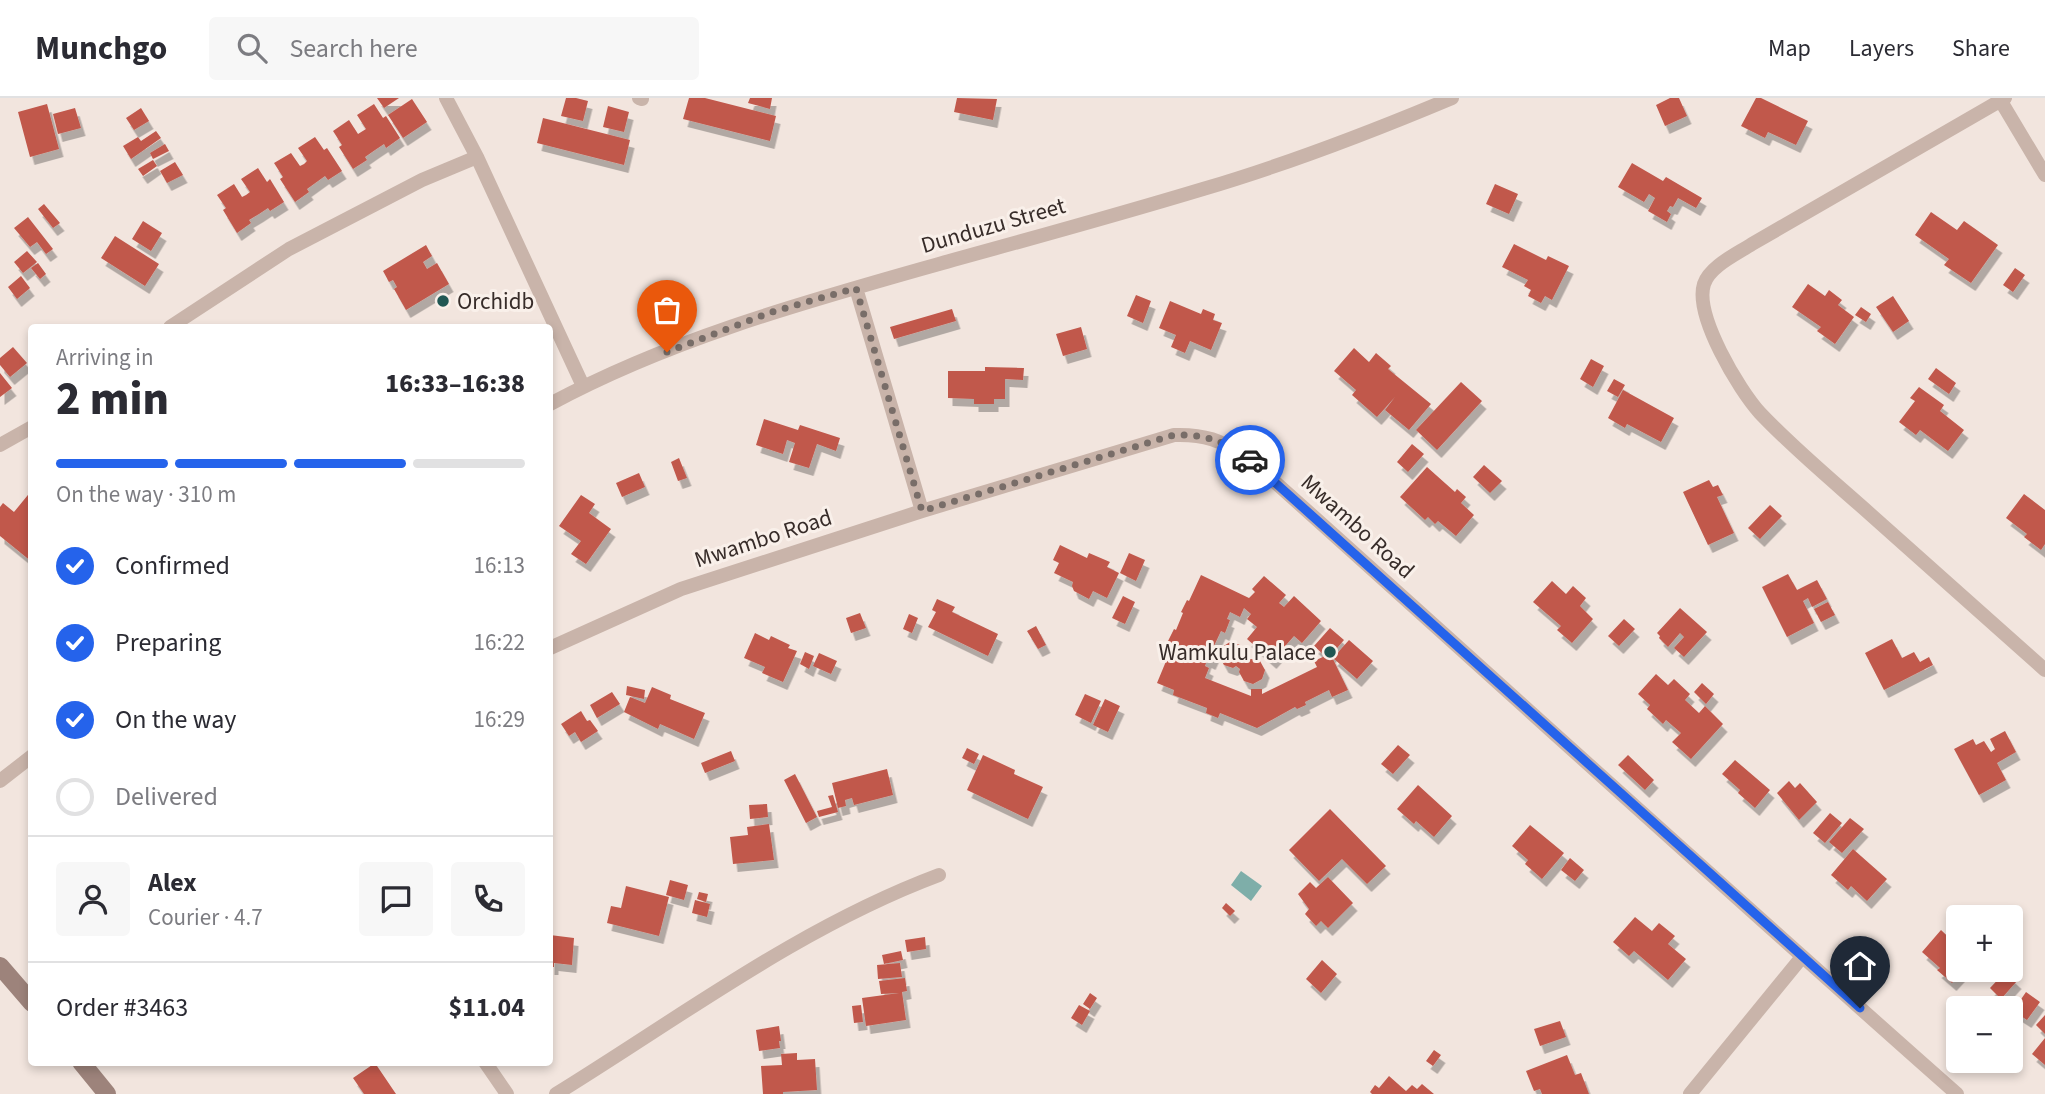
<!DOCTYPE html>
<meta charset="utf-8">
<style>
body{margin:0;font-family:"Source Sans 3",sans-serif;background:#f7f7f7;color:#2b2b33;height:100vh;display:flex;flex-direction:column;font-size:26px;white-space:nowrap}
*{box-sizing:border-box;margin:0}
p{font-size:23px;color:#7c7c81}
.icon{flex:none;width:38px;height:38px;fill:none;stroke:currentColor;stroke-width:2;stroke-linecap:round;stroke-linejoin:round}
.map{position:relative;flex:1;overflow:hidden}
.panel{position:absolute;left:28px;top:226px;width:525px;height:742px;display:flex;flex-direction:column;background:#fff;border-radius:7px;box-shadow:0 4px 10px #0003}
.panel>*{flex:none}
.controls{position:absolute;left:1946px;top:807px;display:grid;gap:14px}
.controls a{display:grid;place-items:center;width:77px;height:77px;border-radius:7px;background:#fff;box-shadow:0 4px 10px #0003;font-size:35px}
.pin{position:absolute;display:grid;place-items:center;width:60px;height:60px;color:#fff;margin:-72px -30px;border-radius:50% 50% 50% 0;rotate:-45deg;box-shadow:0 0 7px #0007}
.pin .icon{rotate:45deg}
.courier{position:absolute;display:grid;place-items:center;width:70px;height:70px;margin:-35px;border:5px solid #2563eb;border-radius:50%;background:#fff;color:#222;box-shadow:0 2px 9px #0007}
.head em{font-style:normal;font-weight:800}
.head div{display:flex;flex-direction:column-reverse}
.head{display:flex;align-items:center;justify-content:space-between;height:119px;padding:0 28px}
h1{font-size:46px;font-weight:800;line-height:52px}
.bar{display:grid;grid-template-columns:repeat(4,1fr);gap:10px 7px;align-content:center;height:84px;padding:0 28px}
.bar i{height:9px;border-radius:5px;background:#e1e1e2}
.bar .current{background:#2563eb}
.bar p{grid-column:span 4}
.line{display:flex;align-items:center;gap:18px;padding:0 28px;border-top:2px solid #e1e1e2}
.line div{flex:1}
.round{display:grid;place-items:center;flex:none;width:74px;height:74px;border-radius:7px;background:#f7f7f7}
ol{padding:0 28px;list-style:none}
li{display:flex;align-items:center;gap:21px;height:77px}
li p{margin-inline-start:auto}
li .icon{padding:7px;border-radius:50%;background:#2563eb;color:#fff;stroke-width:4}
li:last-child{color:#7c7c81}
li i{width:38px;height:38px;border:4px solid #e1e1e2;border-radius:50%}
header{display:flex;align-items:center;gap:42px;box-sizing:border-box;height:98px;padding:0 35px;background:#fff;border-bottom:2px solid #e1e1e2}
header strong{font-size:33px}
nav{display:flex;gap:38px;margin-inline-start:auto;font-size:24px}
.search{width:490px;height:63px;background:#f7f7f7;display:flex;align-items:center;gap:18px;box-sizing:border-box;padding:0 24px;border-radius:7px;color:#7c7c81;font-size:26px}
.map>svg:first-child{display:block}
.water{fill:#7eaea9}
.building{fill:#c1584c;filter:url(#shadow)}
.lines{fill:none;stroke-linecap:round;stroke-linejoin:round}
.street{stroke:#c9b4aa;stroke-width:14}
.secondary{stroke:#9d837b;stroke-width:18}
.done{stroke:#786d68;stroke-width:7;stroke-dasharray:0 12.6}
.route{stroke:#2563eb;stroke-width:9}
.poi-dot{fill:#205753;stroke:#f9f0ea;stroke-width:2.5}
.labels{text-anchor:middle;stroke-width:6;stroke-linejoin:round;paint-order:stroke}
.street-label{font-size:23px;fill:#372c29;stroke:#f9f0ea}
.poi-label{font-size:23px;fill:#372c29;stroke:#f9f0ea;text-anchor:start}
</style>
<header>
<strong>Munchgo</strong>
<div class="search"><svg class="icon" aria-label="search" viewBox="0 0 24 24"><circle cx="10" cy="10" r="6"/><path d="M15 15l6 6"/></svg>Search here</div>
<nav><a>Map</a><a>Layers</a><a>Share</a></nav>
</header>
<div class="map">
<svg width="2045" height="996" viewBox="0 0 2045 996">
<defs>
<filter id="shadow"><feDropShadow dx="4.5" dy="8" stdDeviation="0" flood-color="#0004"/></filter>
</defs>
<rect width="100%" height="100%" fill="#f2e5de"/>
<path class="water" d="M1241 773 1262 788 1251 803 1231 787Z"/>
<path class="building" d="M377 0H399L384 10Z
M566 0H576L588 3 583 23 561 18Z
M689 0H705L776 18 770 43 683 21Z
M750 0H772L770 11 748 5Z
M957 0 997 1 993 22 954 14Z
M1670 0H1679L1687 18 1665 28 1656 7Z
M1756 0H1761L1808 23 1796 47 1768 34 1765 40 1741 28Z
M412 1 427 24 403 40 388 17Z
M47 6 59 51 30 59 18 14Z
M374 6 383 20 386 18 400 40 386 50 384 46 375 52 365 59 367 62 353 71 339 49 342 47 333 33 349 22 358 36 366 31 357 17Z
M608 8 629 14 624 34 603 29Z
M75 10 81 30 58 36 53 16Z
M141 10 149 23 134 32 126 20Z
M543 20 630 42 624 67 537 45Z
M156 33 161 40 131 61 123 48 138 39 141 43Z
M315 39 324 52 327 50 342 73 328 82 325 78 307 91 309 94 295 104 280 81 283 79 274 65 291 55 300 68 304 66 307 63 298 50Z
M165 46 169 53 153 61 150 55Z
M153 62 157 68 143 78 138 71Z
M175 64 183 77 167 85 160 73Z
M1632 65 1663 83 1666 79 1702 100 1696 110 1678 100 1673 109 1670 108 1667 113 1671 116 1667 124 1648 113 1655 100 1649 96 1644 104 1618 89Z
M258 70 267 84 270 81 284 104 270 113 268 110 259 116 249 122 251 125 237 135 223 112 226 110 217 97 234 86 242 99 246 97 250 94 241 81Z
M1495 86 1518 96 1509 116 1486 106Z
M44 106 60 125 53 130 38 111Z
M1931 114 1957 132 1964 123 1998 147 1971 185 1944 167 1949 161 1915 137Z
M28 119 53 151 46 156 37 144 30 149 14 130Z
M143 123 162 135 151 153 132 141Z
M115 138 159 166 145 188 101 160Z
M1514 146 1546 162 1548 158 1569 168 1552 202 1545 198 1541 205 1528 198 1531 192 1524 188 1528 182 1502 169Z
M426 147 432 158 423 164 427 171 437 165 449 186 406 212 394 191 397 189 393 182 389 184 383 173Z
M27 153 37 164 23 175 14 164Z
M38 165 46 176 40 181 31 170Z
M2015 170 2025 177 2013 194 2003 187Z
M21 178 30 190 17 201 8 189Z
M1808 186 1825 198 1829 192 1842 202 1838 207 1854 219 1835 246 1817 233 1821 229 1792 209Z
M1136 197 1151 203 1143 225 1127 218Z
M1893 198 1909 223 1893 234 1876 209Z
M1170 203 1201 216 1203 211 1215 216 1213 222 1222 225 1211 252 1190 243 1185 255 1171 249 1176 237 1159 230Z
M1861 209 1871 216 1866 224 1855 217Z
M952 211 956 223 894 241 890 229Z
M1081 229 1087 251 1063 258 1056 236Z
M13 249 27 265 10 279 0 267V260Z
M1354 250 1369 264 1376 255 1391 268 1388 271 1431 306 1409 332 1385 312 1395 299 1377 319 1352 297 1356 292 1334 273Z
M1591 261 1604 268 1593 289 1580 281Z
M985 269 1024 270 1023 282 1005 281V301H994V306H974V301L948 300V273H985Z
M1936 270 1956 285 1949 296 1928 281Z
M0 275 12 290 0 299Z
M1614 281 1625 287 1618 299 1607 293Z
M1461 284 1482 303 1437 352 1416 332Z
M1919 289 1944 307 1940 313 1964 332 1948 353 1920 332 1916 337 1899 324 1915 303 1910 300Z
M1623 292 1674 320 1661 344 1627 326 1625 330 1608 320Z
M764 321 798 332 800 327 840 340 836 353 817 346 809 370 789 364 795 345 787 342 783 356 756 347Z
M1412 346 1424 356 1408 374 1397 364Z
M679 360 687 380 678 383 671 364Z
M1484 367 1502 383 1490 395 1473 379Z
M1427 369 1455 394 1457 391 1466 399 1461 405 1474 417 1456 438 1438 423 1435 426 1428 419 1425 422 1400 399Z
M639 375 645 389 622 399 616 385Z
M1709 382 1713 389 1718 387 1723 397 1717 399 1734 435 1708 447 1683 394Z
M32 392V421L28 425 32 428V464L0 438V409L3 405 14 414Z
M2024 396 2045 412V446L2041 452 2024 439 2027 436 2006 420Z
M581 397 595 406 589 415 611 431 586 466 571 456 581 443 559 428Z
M1770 407 1782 418 1760 441 1748 430Z
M1060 447 1087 460 1089 455 1110 464 1107 469 1119 475 1107 500 1093 493 1089 501 1074 493 1072 488 1073 484 1054 475 1059 465 1053 462Z
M1129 455 1145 462 1136 483 1120 475Z
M1788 476 1797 492 1817 482 1827 501 1812 509 1808 500 1803 503 1814 525 1787 539 1762 489Z
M1201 477 1249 500 1255 494 1252 491 1264 478 1286 497 1279 505 1284 509 1294 498 1321 523 1302 545 1294 538 1272 563 1247 541 1257 529 1247 521 1251 516 1244 510 1240 519 1230 514 1227 521 1230 522 1225 535 1221 533 1213 550 1217 551 1211 564 1207 562 1205 568 1209 570 1205 580 1251 598V591H1262V596L1317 569 1314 563 1325 558 1314 548 1330 530 1344 542 1331 557 1348 592 1332 599 1329 592 1305 604 1306 607 1297 611 1295 609 1257 630 1220 615 1218 620 1206 615 1207 610 1173 597 1174 592 1157 585 1169 556 1165 554 1170 544 1168 543 1174 531 1176 532 1183 515 1181 514 1187 502 1189 503Z
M1552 483 1566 496 1573 488 1586 500 1580 508 1593 521 1572 545 1557 532 1561 528 1533 504Z
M1123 498 1135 504 1125 526 1112 520Z
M937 501 955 509 952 514 998 536 988 558 928 529 936 514 932 512Z
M1828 504 1835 517 1821 524 1814 511Z
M1680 510 1707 534 1684 559 1674 550 1684 539 1680 535 1668 549 1659 540 1660 538 1657 535Z
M860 515 866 530 851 535 846 520Z
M909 516 918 520 912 535 903 531Z
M1624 521 1635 531 1619 548 1608 538Z
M1036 528 1046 547 1038 551 1027 533Z
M755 535 769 542 771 538 790 547 788 550 797 553 783 584 762 575 765 569 744 560Z
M1892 541 1902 560 1914 554 1920 564 1929 559 1933 567 1884 592 1865 555Z
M1349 542 1373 563 1357 581 1333 560Z
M1230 544 1240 547 1245 556 1244 559 1248 562 1251 561 1260 563 1265 572 1262 581 1253 586 1244 583 1239 574 1240 571 1236 568 1233 570 1224 567 1219 558 1222 549Z
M805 554 814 558 809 571 800 566Z
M819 555 837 563 831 576 813 568Z
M1656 576 1668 587 1674 581 1690 596 1685 602 1699 615 1705 608 1723 626 1691 661 1672 644 1681 635 1666 622 1663 626 1647 611 1650 607 1638 596Z
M1702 585 1714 596 1706 606 1694 594Z
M627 588 645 592 644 601 626 597Z
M652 589 671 597 670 601 705 615 694 641 660 626 658 631 624 614 630 599 645 605Z
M612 594 620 606 597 620 590 607Z
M1085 596 1101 603 1091 625 1075 617Z
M1105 601 1120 608 1108 634 1093 627Z
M581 613 587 623 590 622 598 633 581 644 575 634 569 638 561 626Z
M2005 633 2016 654 1997 665 2006 682 1979 697 1954 651 1973 641 1976 647 1984 643 1991 654 1995 651 1990 641Z
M1398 647 1410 657 1393 676 1381 666Z
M967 650 979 656 974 666 962 660Z
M731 653 735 663 705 675 701 665Z
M983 657 1015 672 1014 676 1043 689 1028 721 967 692Z
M1628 657 1654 682 1645 692 1618 667Z
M1735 662 1770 692 1755 710 1738 695 1740 692 1722 676Z
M887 671 893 697 854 707 852 700 845 702 846 708 838 710 832 685Z
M795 676 817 719 806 725 784 682Z
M1789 683 1795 690 1800 685 1817 704 1799 722 1777 695Z
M1418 687 1452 718 1434 739 1416 723 1414 726 1397 711Z
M833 697 838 714 819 719 817 713 832 709 828 698Z
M767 706 768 719 750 721 749 707Z
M1330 711 1386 768 1367 786 1342 761 1319 783 1289 752Z
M1830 715 1842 725 1825 745 1813 735Z
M1850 720 1864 731 1842 755 1829 744Z
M769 726 774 762 733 766 730 739 748 737 747 729Z
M1530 727 1564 755 1542 781 1525 766 1528 762 1512 748Z
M1853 751 1887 781 1867 803 1851 788 1848 792 1831 777Z
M1570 760 1584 772 1575 783 1561 772Z
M1328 779 1353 805 1328 830 1321 823 1316 828 1305 816 1309 811 1298 796 1310 784 1316 790Z
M670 782 688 787 684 802 666 797Z
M626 788 669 799 659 838 607 825 611 808 621 810Z
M699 794 708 796 706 804 697 801Z
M695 802 710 806 707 819 692 815Z
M1226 805 1235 813 1230 818 1222 810Z
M1635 819 1652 833 1659 825 1675 838 1668 846 1686 861 1668 882 1634 853 1629 858 1613 844Z
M1941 832 1958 848V872H1964L1952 885 1937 872 1940 870 1922 854Z
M550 837 574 840 572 867 554 865V869H550Z
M925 839 926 851 907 854 905 842Z
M901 853 903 862 884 866 882 857Z
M1322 862 1337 876 1321 895 1306 881Z
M900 865 902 879 878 881 877 867Z
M2006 873 2017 883 2001 901 1990 890Z
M905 880 907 893 902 894 906 922 866 928 862 900 899 895 881 896 879 883Z
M2026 894 2040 904 2027 922 2013 913Z
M1090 895 1097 900 1090 911 1083 906Z
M1975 901 1985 910H1967Z
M861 907 863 924 854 925 852 908Z
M1079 907 1090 913 1082 927 1071 920Z
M2045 917V936L2036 927Z
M1560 923 1566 939 1540 948 1534 931Z
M779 928 781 943H779L780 950 759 953 756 932Z
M2045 940V967L2032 956Z
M1434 952 1441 957 1433 968 1426 963Z
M797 955V962L815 961 817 992 783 994V996H763L761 968 782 967 781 956Z
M1567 957 1575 977 1581 975 1589 996H1542L1540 991 1534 993 1526 973Z
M375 965 396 996H364L353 980Z
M1389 978 1406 993 1412 987 1417 991 1422 986 1434 996H1372L1370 994 1375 987 1379 990Z"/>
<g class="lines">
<path class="street" d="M446 0 477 59 583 288
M639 0 642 1
M1999 0 2045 77
M2005 0 1752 146C1737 156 1710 168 1704 186 1694 217 1739 292 1760 315 1794 351 1833 383 1870 416 1928 468 1987 520 2045 572
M856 190 922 413
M170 229 289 151 422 82 477 59
M550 306C676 238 816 201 953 162 1037 139 1120 116 1203 91 1288 66 1371 34 1452 0
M0 347 32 329
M550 550 681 491 922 413 1174 337C1205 336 1220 342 1247 359 1484 571 1719 786 1957 996
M0 683 32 658
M485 964 507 996
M556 996C681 919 800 829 939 777
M1690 996 1802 859"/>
<path class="secondary" d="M0 868 32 905
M81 964 107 996"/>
</g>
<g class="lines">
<path class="done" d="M667 254 772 214 856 190 922 413 1174 337C1203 336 1227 343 1250 362"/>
<path class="route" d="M1250 362 1860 910"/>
</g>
<g class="poi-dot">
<circle cx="443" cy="203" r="7"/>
<circle cx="1330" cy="554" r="7"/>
</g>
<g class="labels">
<g class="street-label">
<text transform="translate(993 127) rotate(-16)" y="8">Dunduzu Street</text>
<text transform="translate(1358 428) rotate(42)" y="8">Mwambo Road</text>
<text transform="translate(763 440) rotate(-18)" y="8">Mwambo Road</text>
</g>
<g class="poi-label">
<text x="457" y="211">Orchidb</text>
<text x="1316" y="562" text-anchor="end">Wamkulu Palace</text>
</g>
</g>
</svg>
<div class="controls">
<a>+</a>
<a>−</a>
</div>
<div class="pin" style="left:667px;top:254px;background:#ea580c"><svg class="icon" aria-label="bag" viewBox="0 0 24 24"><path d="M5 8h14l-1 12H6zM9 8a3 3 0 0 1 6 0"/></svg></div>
<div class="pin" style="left:1860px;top:910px;background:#1f2937"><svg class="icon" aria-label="home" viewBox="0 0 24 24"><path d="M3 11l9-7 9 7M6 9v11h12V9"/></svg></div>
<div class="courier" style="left:1250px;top:362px"><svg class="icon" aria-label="car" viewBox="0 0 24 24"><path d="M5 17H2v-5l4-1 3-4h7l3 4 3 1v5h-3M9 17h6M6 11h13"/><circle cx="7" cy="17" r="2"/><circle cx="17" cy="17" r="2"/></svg></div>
<section class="panel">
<div class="head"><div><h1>2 min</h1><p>Arriving in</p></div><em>16:33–16:38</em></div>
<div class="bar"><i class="current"></i><i class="current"></i><i class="current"></i><i></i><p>On the way · 310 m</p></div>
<ol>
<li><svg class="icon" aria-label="check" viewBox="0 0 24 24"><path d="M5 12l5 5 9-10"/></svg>Confirmed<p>16:13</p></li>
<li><svg class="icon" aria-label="check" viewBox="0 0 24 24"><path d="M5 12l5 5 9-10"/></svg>Preparing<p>16:22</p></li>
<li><svg class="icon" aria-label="check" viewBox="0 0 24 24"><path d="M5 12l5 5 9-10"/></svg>On the way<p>16:29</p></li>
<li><i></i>Delivered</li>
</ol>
<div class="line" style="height:126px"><a class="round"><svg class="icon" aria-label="person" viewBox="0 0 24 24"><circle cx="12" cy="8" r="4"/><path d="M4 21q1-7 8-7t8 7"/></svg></a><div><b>Alex</b><p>Courier · 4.7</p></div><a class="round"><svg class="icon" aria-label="chat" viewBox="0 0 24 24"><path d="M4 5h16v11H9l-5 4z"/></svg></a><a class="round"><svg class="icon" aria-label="phone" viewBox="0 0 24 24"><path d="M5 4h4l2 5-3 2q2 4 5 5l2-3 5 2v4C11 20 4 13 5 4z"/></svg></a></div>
<div class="line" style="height:91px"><div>Order #3463</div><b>$11.04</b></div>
</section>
</div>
